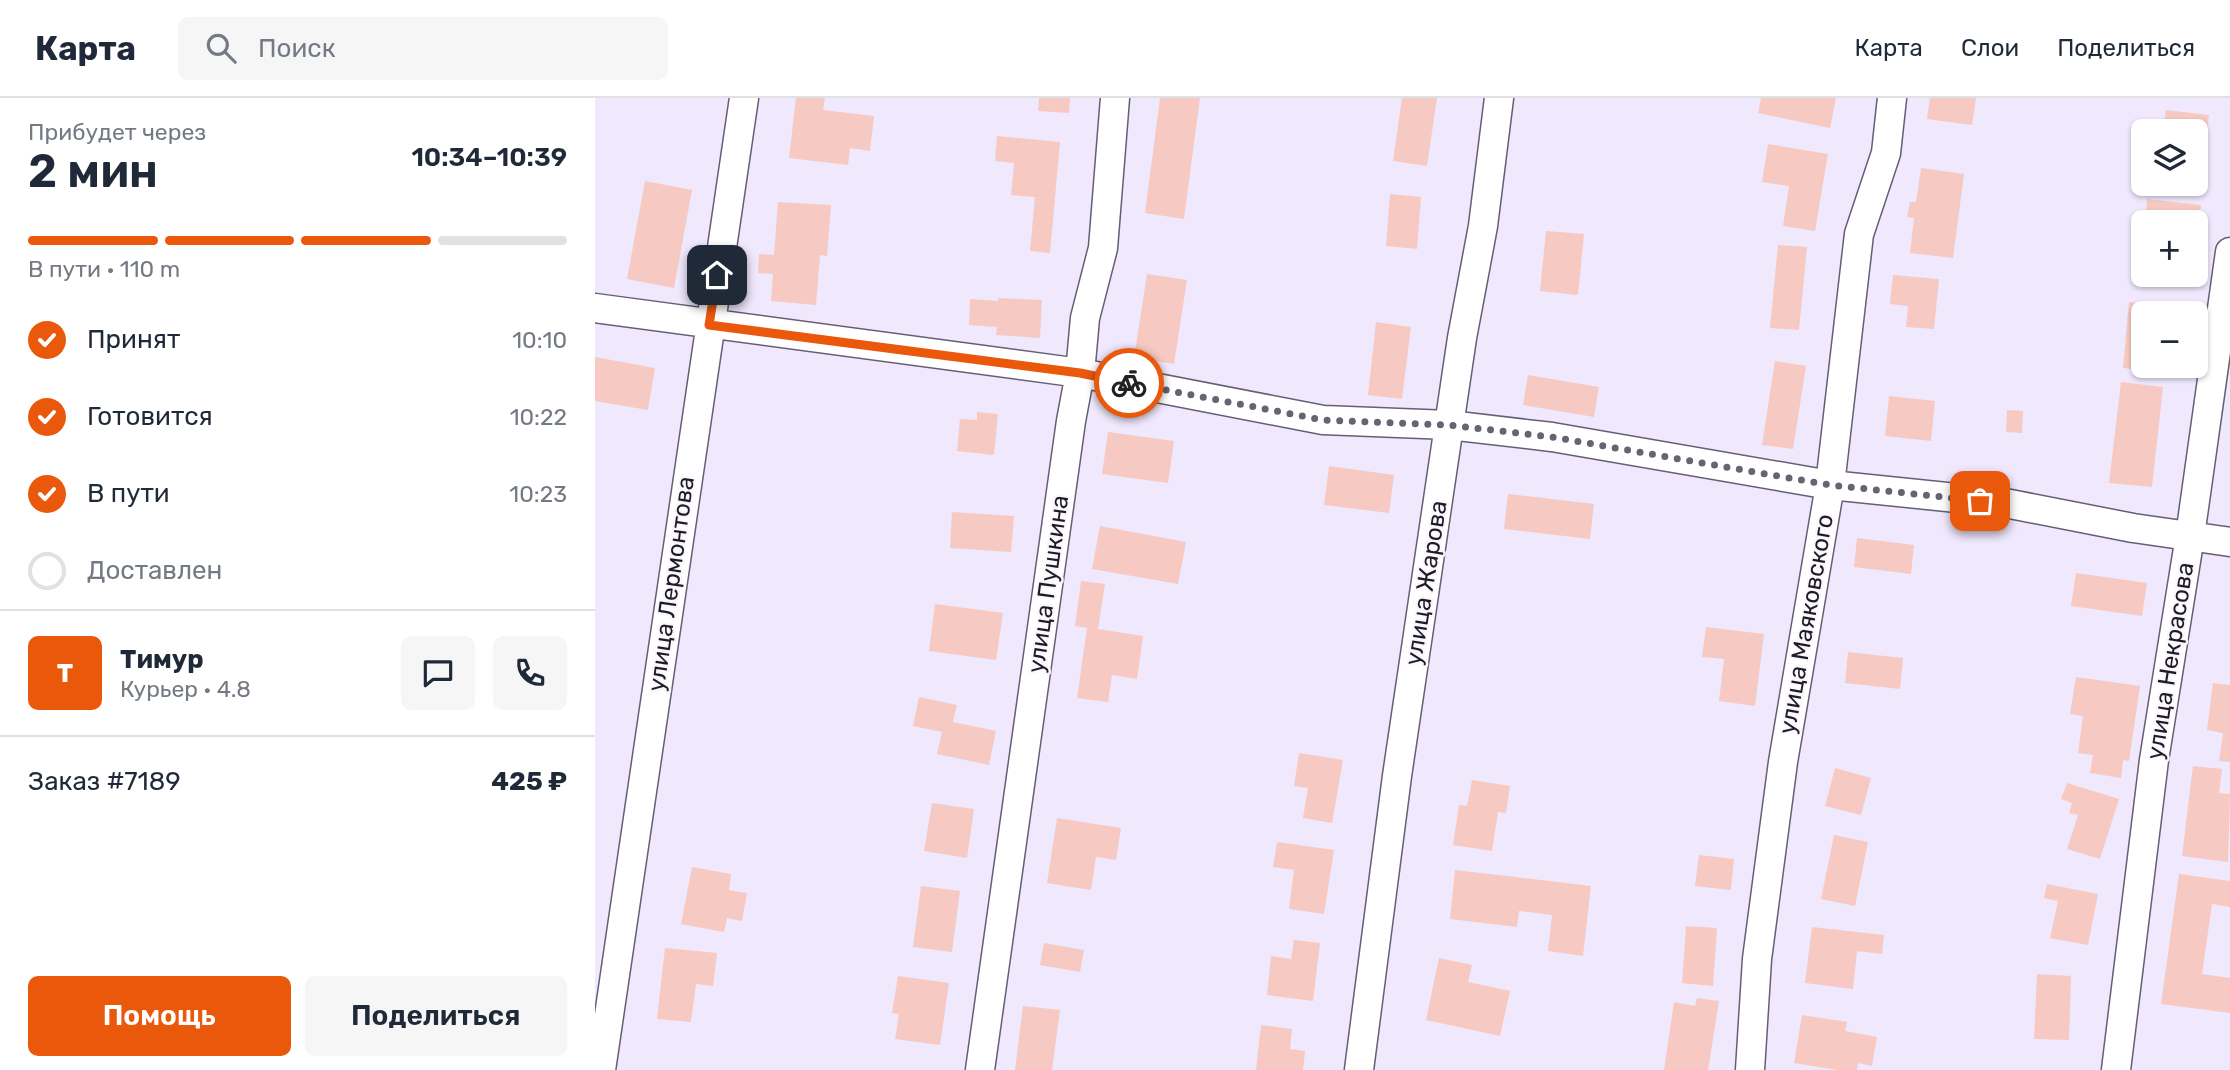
<!DOCTYPE html>
<html lang="ru">
<meta charset="utf-8">
<style>
body{margin:0;font-family:Rubik,sans-serif;background:#f6f6f7;color:#1f2937;height:100vh;display:flex;flex-direction:column;font-size:26px;white-space:nowrap}
*{box-sizing:border-box;margin:0}
p{font-size:23px;color:#747a83}
.icon{flex:none;width:38px;height:38px;fill:none;stroke:currentColor;stroke-width:2;stroke-linecap:round;stroke-linejoin:round}
.map{position:relative;flex:1;overflow:hidden}
.details{display:flex;flex-direction:column;background:#fff;width:595px}
.details>*{flex:none}
.fabs{position:absolute;left:1536px;top:21px;display:grid;gap:14px}
.fabs a{display:grid;place-items:center;width:77px;height:77px;border-radius:10px;background:#fff;box-shadow:0 2px 5px #0004;font-size:35px}
.pin{position:absolute;display:grid;place-items:center;width:60px;height:60px;color:#fff;margin:-30px;border-radius:14px;box-shadow:0 4px 10px #0006}
.courier{position:absolute;display:grid;place-items:center;width:70px;height:70px;margin:-35px;border:5px solid #ea580c;border-radius:50%;background:#fff;color:#222;box-shadow:0 2px 9px #0007}
.overview em{font-style:normal;font-weight:600}
.overview div{display:flex;flex-direction:column-reverse}
.overview{display:flex;align-items:center;justify-content:space-between;height:119px;padding:0 28px}
h1{font-size:46px;font-weight:600;line-height:52px}
.bar{display:grid;grid-template-columns:repeat(4,1fr);gap:10px 7px;align-content:center;height:84px;padding:0 28px}
.bar i{height:9px;border-radius:5px;background:#e0e1e3}
.bar .current{background:#ea580c}
.bar p{grid-column:span 4}
.line{display:flex;align-items:center;gap:18px;padding:0 28px;border-top:2px solid #e0e1e3}
.line div{flex:1}
.round{display:grid;place-items:center;flex:none;width:74px;height:74px;border-radius:10px;background:#f6f6f7}
ol{padding:0 28px;list-style:none}
li{display:flex;align-items:center;gap:21px;height:77px}
li p{margin-inline-start:auto}
li .icon{padding:7px;border-radius:50%;background:#ea580c;color:#fff;stroke-width:4}
li:last-child{color:#747a83}
li i{width:38px;height:38px;border:4px solid #e0e1e3;border-radius:50%}
.button{display:flex;gap:14px;margin-top:auto;padding:14px 28px}
.button a{flex:1;height:80px;border-radius:10px;background:#ea580c;color:#fff;font-size:28px;font-weight:600;line-height:80px;text-align:center}
.button a+a{background:#f6f6f7;color:#1f2937}
header{display:flex;align-items:center;gap:42px;box-sizing:border-box;height:98px;padding:0 35px;background:#fff;border-bottom:2px solid #e0e1e3}
header strong{font-size:33px}
nav{display:flex;gap:38px;margin-inline-start:auto;font-size:24px}
.search{width:490px;height:63px;background:#f6f6f7;display:flex;align-items:center;gap:18px;box-sizing:border-box;padding:0 24px;border-radius:10px;color:#747a83;font-size:26px}
main{display:flex;flex:1;min-height:0}
.map>svg:first-child{display:block}
.building{fill:#f6cac2}
.lines{fill:none;stroke-linecap:round;stroke-linejoin:round}
.minor-casing{stroke:#675d74;stroke-width:31}
.minor{stroke:#fff;stroke-width:28}
.done{stroke:#686370;stroke-width:7;stroke-dasharray:0 12.6}
.route{stroke:#ea580c;stroke-width:9}
.labels{text-anchor:middle;stroke-width:5;stroke-linejoin:round;paint-order:stroke}
.street-label{font-size:24px;fill:#1f1b24;stroke:#faf8fe}
</style>
<header>
<strong>Карта</strong>
<div class="search"><svg class="icon" aria-label="search" viewBox="0 0 24 24"><circle cx="10" cy="10" r="6"/><path d="M15 15l6 6"/></svg>Поиск</div>
<nav><a>Карта</a><a>Слои</a><a>Поделиться</a></nav>
</header>
<main>
<section class="details">
<div class="overview"><div><h1>2 мин</h1><p>Прибудет через</p></div><em>10:34–10:39</em></div>
<div class="bar"><i class="current"></i><i class="current"></i><i class="current"></i><i></i><p>В пути · 110 m</p></div>
<ol>
<li><svg class="icon" aria-label="check" viewBox="0 0 24 24"><path d="M5 12l5 5 9-10"/></svg>Принят<p>10:10</p></li>
<li><svg class="icon" aria-label="check" viewBox="0 0 24 24"><path d="M5 12l5 5 9-10"/></svg>Готовится<p>10:22</p></li>
<li><svg class="icon" aria-label="check" viewBox="0 0 24 24"><path d="M5 12l5 5 9-10"/></svg>В пути<p>10:23</p></li>
<li><i></i>Доставлен</li>
</ol>
<div class="line" style="height:126px"><b class="round" style="background:#ea580c;color:#fff">Т</b><div><b>Тимур</b><p>Курьер · 4.8</p></div><a class="round"><svg class="icon" aria-label="chat" viewBox="0 0 24 24"><path d="M4 5h16v11H9l-5 4z"/></svg></a><a class="round"><svg class="icon" aria-label="phone" viewBox="0 0 24 24"><path d="M5 4h4l2 5-3 2q2 4 5 5l2-3 5 2v4C11 20 4 13 5 4z"/></svg></a></div>
<div class="line" style="height:91px"><div>Заказ #7189</div><b>425 ₽</b></div>
<div class="button"><a>Помощь</a><a>Поделиться</a></div>
</section>
<div class="map">
<svg width="1635" height="972" viewBox="0 0 1635 972">
<rect width="100%" height="100%" fill="#f0e8fd"/>
<path class="building" d="M201 0H230L228 12 279 18 275 53 255 50 253 67 194 60Z
M444 0H475L474 15 443 13Z
M565 0H605L589 121 550 115Z
M807 0H842L832 68 798 63Z
M1166 0H1241L1235 30 1163 15Z
M1335 0H1381L1377 27 1332 21Z
M1571 12 1614 17 1606 75 1601 74V33H1568Z
M402 38 465 44 455 155 435 153 440 99 416 97 419 65 400 63Z
M1173 46 1233 56 1220 133 1188 128 1194 88 1167 84Z
M1326 70 1369 76 1358 160 1315 155 1319 120 1312 119 1315 104H1321Z
M50 83 97 92 79 190 32 181Z
M795 96 826 99 822 151 791 148Z
M1552 101 1606 107 1603 130 1601 124H1558L1559 116 1551 115Z
M183 104 236 107 232 158 225 157 221 207 176 203 178 176 163 175 164 156 179 157Z
M951 133 989 136 983 197 945 193Z
M1183 147 1212 149 1204 232 1175 230Z
M552 176 592 182 579 266 539 260Z
M1298 177 1344 181 1339 231 1311 229 1313 208 1295 206Z
M403 200 447 202 445 240 401 237 402 229 374 227 375 201 403 203Z
M1534 204 1578 209 1577 215H1549V268H1572V275L1528 270Z
M781 224 816 229 807 301 773 297Z
M0 259 60 270 53 312 0 303Z
M1180 263 1211 268 1198 351 1167 347Z
M933 277 1004 289 999 319 928 307Z
M1526 284 1568 289 1557 389 1514 385Z
M1294 298 1340 303 1336 343 1290 338Z
M1412 312 1428 313 1427 335 1411 334Z
M382 314 403 316 399 357 362 353 365 321 382 322Z
M513 334 579 343 573 385 507 376Z
M734 368 799 377 794 415 729 407Z
M913 396 999 406 995 441 909 431Z
M357 414 419 418 416 454 355 450Z
M505 428 591 444 583 486 497 471Z
M1262 440 1319 447 1316 476 1259 469Z
M1481 475 1552 485 1547 518 1476 508Z
M486 483 510 486 503 531 548 538 542 581 517 577 513 604 482 600 492 530 480 528Z
M340 506 408 515 401 562 334 553Z
M1111 529 1169 536 1160 608 1124 603 1129 561 1107 559Z
M1253 554 1308 560 1305 591 1250 585Z
M1481 579 1545 588 1534 663 1528 662 1526 680 1495 675 1498 657 1483 655 1488 618 1475 616Z
M1618 585 1635 587V664L1624 663 1628 635 1612 632Z
M324 599 362 607 358 624 401 633 394 667 342 656 347 634 318 628Z
M704 655 748 662 737 725 708 720 713 690 699 688Z
M1598 668 1627 671 1624 695 1635 696 1633 764 1587 758Z
M1240 670 1276 680 1266 717 1230 708Z
M877 682 915 688 911 715 903 714 897 753 858 747 864 707 872 708Z
M1472 685 1524 701 1505 761 1472 751 1483 717 1474 715 1477 705 1466 701Z
M337 705 379 711 372 760 329 753Z
M462 720 526 730 521 762 501 759 496 792 452 785Z
M1239 737 1273 744 1260 808 1226 801Z
M682 744 739 752 729 816 694 811 699 772 678 769Z
M1104 757 1139 761 1136 792 1100 788Z
M97 769 136 776 134 792 152 795 147 823 132 820 129 834 86 826Z
M860 772 996 788 988 858 953 853 957 817 924 813 922 829 855 821Z
M1584 776 1635 783V809L1617 806 1607 876 1635 880V915L1566 906Z
M1452 786 1503 796 1493 847 1455 840 1463 803 1449 800Z
M326 788 365 793 357 854 318 849Z
M1091 828 1122 830 1118 888 1087 885Z
M1217 829 1289 837 1287 856 1262 853 1258 891 1210 885Z
M699 842 725 845 718 903 672 897 676 858 696 861Z
M449 845 489 852 485 874 445 867Z
M70 850 122 855 118 888 101 886 96 924 62 921Z
M844 860 877 867 873 884 915 893 905 938 831 922Z
M1442 876 1476 878 1474 942 1439 941Z
M303 878 354 885 345 947 300 941 304 916 297 915Z
M1102 900 1124 903 1113 972H1069L1079 904 1100 908Z
M428 908 465 912 457 972H420Z
M1207 917 1252 924 1250 933 1282 939 1277 968 1263 965 1262 972H1243L1199 965Z
M666 927 697 931 695 951 710 953 708 972H661Z"/>
<g class="lines">
<defs>
<path id="minor" d="M0 210 485 275 728 322 854 327 957 339 1235 387 1410 405 1538 430 1635 444
M6 972 149 0
M385 972 476 323 485 275 490 220 508 150 520 0
M764 972 802 678 867 240 888 128 904 0
M1155 972 1162 861 1188 664 1235 387 1264 136 1291 55 1297 0
M1521 972 1559 662 1595 438 1635 154"/>
</defs>
<use href="#minor" class="minor-casing"/>
<use href="#minor" class="minor"/>
</g>
<g class="lines">
<path class="done" d="M534 285 728 322 854 327 957 339 1235 387 1385 403"/>
<path class="route" d="M122 177 114 227 485 275 534 285"/>
</g>
<g class="labels">
<g class="street-label">
<text transform="translate(831 485) rotate(-81)" y="8">улица Жарова</text>
<text transform="translate(76 486) rotate(-82)" y="8">улица Лермонтова</text>
<text transform="translate(453 486) rotate(-82)" y="8">улица Пушкина</text>
<text transform="translate(1211 526) rotate(-80)" y="8">улица Маяковского</text>
<text transform="translate(1575 563) rotate(-81)" y="8">улица Некрасова</text>
</g>
</g>
</svg>
<div class="fabs">
<a><svg class="icon" aria-label="layers" viewBox="0 0 24 24"><path d="M12 4l9 5-9 5-9-5zM3 14l9 5 9-5"/></svg></a>
<a>+</a>
<a>−</a>
</div>
<div class="pin" style="left:1385px;top:403px;background:#ea580c"><svg class="icon" aria-label="bag" viewBox="0 0 24 24"><path d="M5 8h14l-1 12H6zM9 8a3 3 0 0 1 6 0"/></svg></div>
<div class="pin" style="left:122px;top:177px;background:#1f2937"><svg class="icon" aria-label="home" viewBox="0 0 24 24"><path d="M3 11l9-7 9 7M6 9v11h12V9"/></svg></div>
<div class="courier" style="left:534px;top:285px"><svg class="icon" aria-label="bike" viewBox="0 0 24 24"><circle cx="6" cy="16" r="4"/><circle cx="18" cy="16" r="4"/><path d="M6 16l4-8h5l3 8M10 8l3 8H6M13 5h3"/></svg></div>
</div>
</main>
